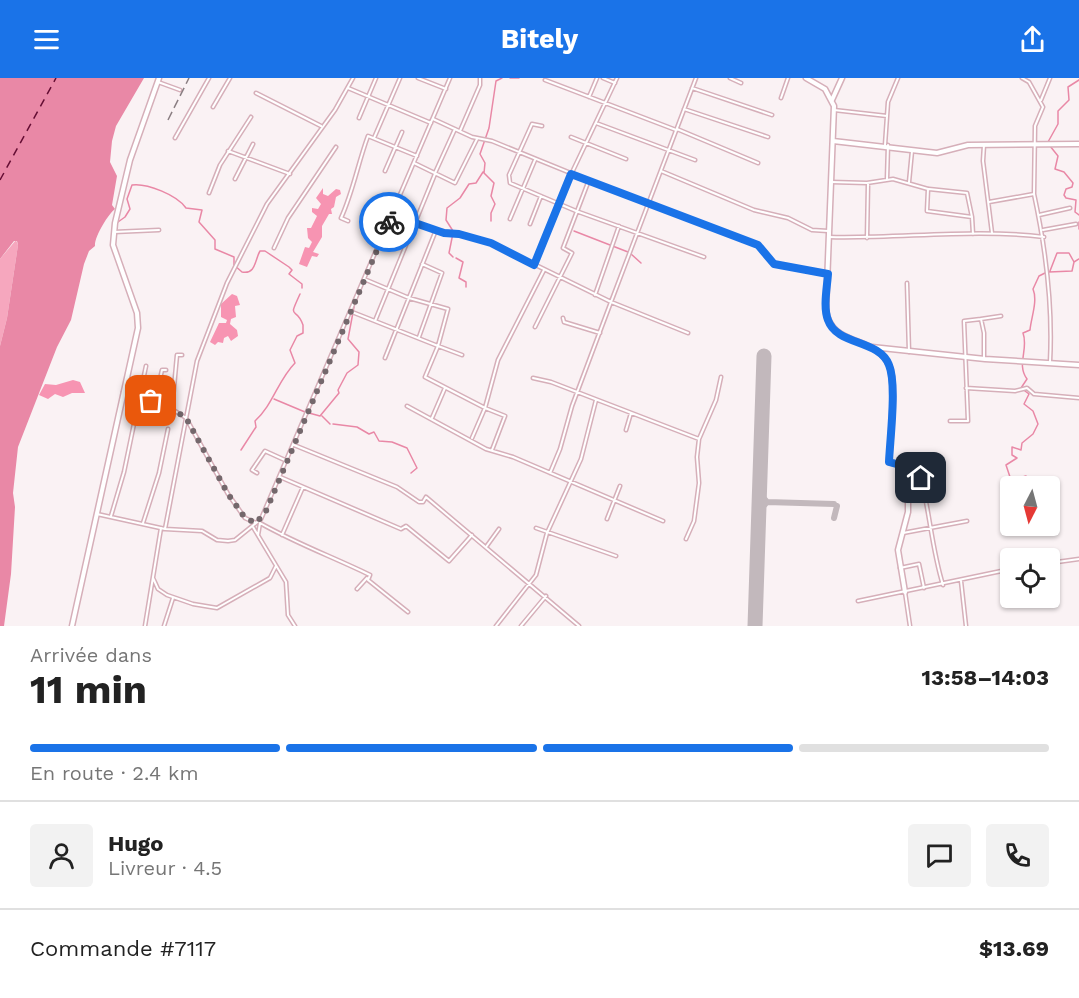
<!DOCTYPE html>
<html lang="fr">
<meta charset="utf-8">
<style>
body{margin:0;font-family:"Work Sans",sans-serif;background:#f2f2f2;color:#222;height:100vh;display:flex;flex-direction:column;font-size:22px;white-space:nowrap}
*{box-sizing:border-box;margin:0}
p{font-size:20px;color:#767676}
.icon{flex:none;width:33px;height:33px;fill:none;stroke:currentColor;stroke-width:2;stroke-linecap:round;stroke-linejoin:round}
.map{position:relative;height:548px;overflow:hidden}
.side{display:flex;flex-direction:column;background:#fff;flex:1}
.side>*{flex:none}
.needle{width:39px;rotate:186deg}
.controls{position:absolute;left:1000px;top:398px;display:grid;gap:12px}
.controls a{display:grid;place-items:center;width:60px;height:60px;border-radius:6px;background:#fff;box-shadow:0 2px 4px #0004;font-size:30px}
.pin{position:absolute;display:grid;place-items:center;width:51px;height:51px;color:#fff;margin:-26px;border-radius:12px;box-shadow:0 3px 9px #0006}
.courier{position:absolute;display:grid;place-items:center;width:60px;height:60px;margin:-30px;border:4px solid #1a73e8;border-radius:50%;background:#fff;color:#222;box-shadow:0 2px 8px #0007}
.head em{font-style:normal;font-weight:700}
.head div{display:flex;flex-direction:column-reverse}
.head{display:flex;align-items:center;justify-content:space-between;height:102px;padding:0 30px}
h1{font-size:39px;font-weight:700;line-height:45px}
.bar{display:grid;grid-template-columns:repeat(4,1fr);gap:9px 6px;align-content:center;height:72px;padding:0 30px}
.bar i{height:8px;border-radius:4px;background:#e0e0e0}
.bar .selected{background:#1a73e8}
.bar p{grid-column:span 4}
.line{display:flex;align-items:center;gap:15px;padding:0 30px;border-top:2px solid #e0e0e0}
.line div{flex:1}
.round{display:grid;place-items:center;flex:none;width:63px;height:63px;border-radius:6px;background:#f2f2f2}
header{display:flex;justify-content:space-between;align-items:center;height:78px;padding:0 30px;background:#1a73e8;color:#fff;font-size:27px;font-weight:700}
.map>svg:first-child{display:block}
.green{fill:#f6a7be}
.forest{fill:#f794b2}
.water{fill:#e988a6}
.lines{fill:none;stroke-linecap:round;stroke-linejoin:round}
.stream{stroke:#e988a6;stroke-width:1.5}
.ferry{stroke:#640d33;stroke-width:1.5;stroke-dasharray:8 6;stroke-linecap:butt}
.taxiway{stroke:#c2b8bc;stroke-width:6}
.runway{stroke:#c2b8bc;stroke-width:15}
.street-casing{stroke:#d6afb9;stroke-width:5}
.secondary-casing{stroke:#d6afb9;stroke-width:7}
.street{stroke:#fff;stroke-width:2}
.secondary{stroke:#fff;stroke-width:4}
.rail{stroke:#8b7f83;stroke-width:1.5;stroke-dasharray:9 4.5;stroke-linecap:butt}
.done{stroke:#74686c;stroke-width:6;stroke-dasharray:0 10.8}
.route{stroke:#1a73e8;stroke-width:8}
</style>
<header><svg class="icon" aria-label="menu" viewBox="0 0 24 24"><path d="M4 6h16M4 12h16M4 18h16"/></svg>Bitely<svg class="icon" aria-label="share" viewBox="0 0 24 24"><path d="M12 15V3M7 8l5-5 5 5M5 13v7h14v-7"/></svg></header>
<div class="map">
<svg width="1079" height="548" viewBox="0 0 1079 548">
<rect width="100%" height="100%" fill="#faf2f4"/>
<path class="green" d="M16 162 18 167 7 240 0 268V181Z"/>
<path class="forest" d="M323 110V116L328 118 336 111 340 112 341 116 336 119 334 129 331 131 332 136H329L322 148V159L313 174 319 176 317 179 312 178 307 189 299 186 305 169 309 170 312 164 308 160 307 150H311L317 138 312 134V130L318 131 321 126 316 120Z
M232 216 237 218 240 227 235 228 236 239 231 241 230 246 237 252 238 258 231 263 228 258 224 260 223 265 218 264 215 267 210 264 219 245H226L227 242 221 239V226Z
M73 302 80 304 85 315H72L63 319 55 316 48 321 39 317 45 306 56 307Z"/>
<path class="water" d="M0 0H144L116 48 112 63 110 84 117 98 112 127 115 131C109 135 94 159 95 168L89 173 84 186 71 242 57 269 18 369 13 415 15 429 11 496 4 548H0V268L7 240 18 167 17 163H14L0 181Z"/>
<g class="lines">
<path class="stream" d="M510 0H519
M1048 64 1058 46V33L1069 22 1068 9 1079 2
M1050 68 1058 78 1055 91 1064 94 1073 105 1072 109 1066 111 1064 117 1066 120 1076 122 1075 134 1079 137
M491 143V135L495 126 491 118 494 105 484 95 485 85 480 76 489 50 496 3 502 0
M118 144 125 139 130 131 127 121 132 107C147 105 177 117 186 130L202 132 199 144 215 162V171L234 179V187L242 194C256 197 255 181 260 173H265L289 189 292 192 289 196 302 206V210
M1079 144V151
M453 153 446 142 447 130 460 120 469 106 476 105 483 94
M574 153 628 174
M631 176 641 185
M453 179 449 175 453 155
M456 180 463 184 459 200 466 204V209
M1050 193 1057 175H1069L1074 184 1079 181
M1049 194 1072 193 1074 184
M274 321 305 334
M309 335 320 338 339 315 338 312 347 295 358 287 359 274 348 261 354 229
M322 338 330 346
M333 346 357 349 369 356 374 354 379 363 392 364 407 370 417 390 411 395
M241 372 256 349 255 343C273 327 278 302 295 285L290 272 297 258 303 255V247C296 227 287 244 300 216
M1025 408 1026 398 1011 402 1006 387 1017 380 1012 377V369L1021 372 1022 365 1033 356 1038 346 1033 333 1024 326 1029 316 1021 310 1027 301C1016 286 1029 271 1023 255L1030 252C1031 240 1038 223 1033 211L1039 198 1045 195"/>
<path class="ferry" d="M0 102 56 0"/>
<path class="taxiway" d="M759 415 767 424
M759 433 767 424 834 426
M834 440 837 428"/>
<path class="runway" d="M755 548 764 278"/>
<defs>
<path id="street" d="M418 0 446 11
M603 0 615 5
M730 0 741 5
M545 2 676 52
M158 4 180 12
M348 10 431 45
M692 10 772 37
M256 15 321 48
M589 19 597 0
M781 20 788 0
M1041 22 1050 0
M213 29 230 0
M684 31 768 59
M834 32 887 38
M359 40 376 0
M433 41 472 59 492 63 627 118 758 167 774 186 827 196
M596 45 695 82
M542 48 532 46 509 97 510 105 576 133 704 179
M677 51 758 85
M460 53 480 7V0
M571 59 626 81
M175 60 209 0
M374 60 400 0
M885 67 888 24 898 0
M984 67 983 83 992 155
M228 73 290 96
M414 85 455 105 477 61
M385 93 402 54
M661 93 754 132 788 140 812 152 828 153
M435 95 455 51
M235 101 253 66
M887 101 888 67
M831 104 867 105 893 101 928 111 927 133 972 139 973 156
M909 104 912 73
M929 111 967 115 972 139
M209 115 220 87 251 39
M1034 116C1046 172 1053 227 1050 284
M989 124 1034 116 1035 48 1043 29 1029 4 1022 0
M392 137 436 152 459 156 491 165 611 224 572 328 560 371 550 395
M1039 137 1070 130
M510 141 535 82
M348 143 341 140C353 114 358 85 368 58L417 78
M530 146 541 118
M1043 152 1076 146
M114 154 159 152
M829 159C900 161 973 150 1044 159
M867 160 868 106
M274 170 288 140 336 69
M535 186 567 105 617 0
M907 205 909 274
M595 217 619 148
M352 234 438 268 448 231 409 220 364 201
M563 240 564 244 600 255
M375 243 435 96
M535 249 572 175 563 170 589 102
M688 255 611 224 696 0
M419 259 442 195 422 186
M462 277 438 268 425 299 485 330 498 282 544 192
M385 280 436 152
M984 281V255L981 241 1001 238
M533 300 551 304 699 361
M966 310 1015 313 1027 310 1034 316 1079 320
M123 314 172 331 186 340 228 416 245 440 256 445
M155 323 162 292H166
M407 328 486 371 513 379 663 443
M172 331 177 277H182
M432 340 445 310
M950 343H968L964 243 981 241
M626 352 631 335
M472 360 485 330 505 338 492 372
M294 367 397 409 419 424H423L426 419 579 548
M257 395 252 392 265 373 287 383
M280 399 401 451 406 448 449 483 472 457
M908 402 921 400C930 436 932 472 943 507
M97 436 165 451 202 453 217 462 228 463 235 462 261 441 450 0
M111 438 124 394 146 288
M607 441 620 408
M143 445 159 395 168 351
M260 445C295 465 333 479 370 497L368 502 408 534
M253 449 286 504 288 537 295 548
M536 450 616 478
M165 451 197 283 227 205 267 126 335 32 353 0
M903 455 967 443
M258 457 260 445
M282 457 303 409
M686 461 694 443 699 405 697 379 699 361 716 322 721 299
M486 469 499 451
M1050 485 1079 481
M900 490 919 486 924 510
M153 500 158 511 167 517 193 526 217 530 270 500 276 488
M961 503 966 548
M357 511 367 500
M905 514 910 548
M858 523 1011 491
M145 548 161 450
M164 548 173 520
M496 548 536 497 547 455 581 381 596 322
M521 548 546 518"/>
<path id="secondary" d="M806 0 825 11 834 28 826 232C830 269 876 257 889 287 897 304 890 362 889 384L904 388 908 402V434L898 472 905 514
M832 22 842 0
M833 63 937 75 968 67 1079 66
M872 269 985 281 1079 287
M72 548 138 250 137 235 113 167 115 145 130 82 159 0"/>
</defs>
<use href="#street" class="street-casing"/>
<use href="#secondary" class="secondary-casing"/>
<use href="#street" class="street"/>
<use href="#secondary" class="secondary"/>
<path class="rail" d="M168 42 189 0"/>
</g>
<g class="lines">
<path class="done" d="M151 323 172 331 186 340 228 416 245 440 256 445 266 433 389 144"/>
<path class="route" d="M389 144 392 137 444 155 459 156 491 165 534 187 571 96 758 167 774 186 828 196C827 210 823 229 828 242 837 268 879 261 889 287 897 306 890 361 889 384L904 388 908 402 921 400"/>
</g>
</svg>
<div class="controls">
<a><svg class="needle" viewBox="-14 -14 28 28"><path d="M0-13l5 13h-10z" fill="#e53935"/><path d="M0 13l5-13h-10z" fill="#767676"/></svg></a>
<a><svg class="icon" aria-label="locate" viewBox="0 0 24 24"><circle cx="12" cy="12" r="6"/><path d="M12 2v4M12 18v4M2 12h4M18 12h4"/></svg></a>
</div>
<div class="pin" style="left:151px;top:323px;background:#ea580c"><svg class="icon" aria-label="bag" viewBox="0 0 24 24"><path d="M5 8h14l-1 12H6zM9 8a3 3 0 0 1 6 0"/></svg></div>
<div class="pin" style="left:921px;top:400px;background:#1f2937"><svg class="icon" aria-label="home" viewBox="0 0 24 24"><path d="M3 11l9-7 9 7M6 9v11h12V9"/></svg></div>
<div class="courier" style="left:389px;top:144px"><svg class="icon" aria-label="bike" viewBox="0 0 24 24"><circle cx="6" cy="16" r="4"/><circle cx="18" cy="16" r="4"/><path d="M6 16l4-8h5l3 8M10 8l3 8H6M13 5h3"/></svg></div>
</div>
<section class="side">
<div class="head"><div><h1>11 min</h1><p>Arrivée dans</p></div><em>13:58–14:03</em></div>
<div class="bar"><i class="selected"></i><i class="selected"></i><i class="selected"></i><i></i><p>En route · 2.4 km</p></div>
<div class="line" style="height:108px"><a class="round"><svg class="icon" aria-label="person" viewBox="0 0 24 24"><circle cx="12" cy="8" r="4"/><path d="M4 21q1-7 8-7t8 7"/></svg></a><div><b>Hugo</b><p>Livreur · 4.5</p></div><a class="round"><svg class="icon" aria-label="chat" viewBox="0 0 24 24"><path d="M4 5h16v11H9l-5 4z"/></svg></a><a class="round"><svg class="icon" aria-label="phone" viewBox="0 0 24 24"><path d="M5 4h4l2 5-3 2q2 4 5 5l2-3 5 2v4C11 20 4 13 5 4z"/></svg></a></div>
<div class="line" style="height:78px"><div>Commande #7117</div><b>$13.69</b></div>
</section>
